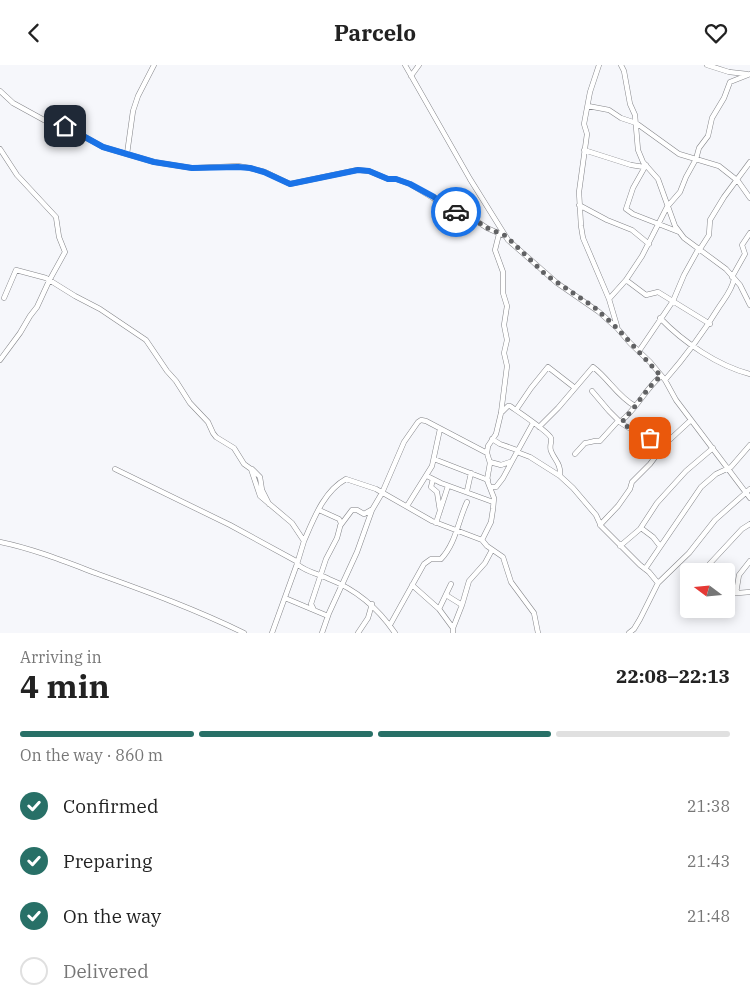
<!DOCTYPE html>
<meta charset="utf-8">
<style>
body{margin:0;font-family:"IBM Plex Serif",serif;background:#f2f2f2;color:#222;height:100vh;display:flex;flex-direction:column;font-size:19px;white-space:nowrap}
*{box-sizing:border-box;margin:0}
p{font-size:16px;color:#767676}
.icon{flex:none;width:28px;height:28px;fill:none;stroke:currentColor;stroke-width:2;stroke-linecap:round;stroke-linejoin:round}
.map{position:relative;height:568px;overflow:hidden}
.sheet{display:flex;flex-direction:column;background:#fff;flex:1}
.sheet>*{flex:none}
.needle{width:32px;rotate:286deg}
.tools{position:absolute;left:680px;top:498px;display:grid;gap:10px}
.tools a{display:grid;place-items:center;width:55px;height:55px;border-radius:5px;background:#fff;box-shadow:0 2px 12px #0003;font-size:25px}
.pin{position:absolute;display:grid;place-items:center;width:42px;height:42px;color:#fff;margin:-21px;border-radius:10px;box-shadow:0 2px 8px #0006}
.courier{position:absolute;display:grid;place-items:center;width:50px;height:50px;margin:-25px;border:4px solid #1a73e8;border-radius:50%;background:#fff;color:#222;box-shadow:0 1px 6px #0007}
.headline em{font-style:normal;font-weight:700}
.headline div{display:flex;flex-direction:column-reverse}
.headline{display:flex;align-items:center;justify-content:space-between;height:85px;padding:0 20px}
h1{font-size:32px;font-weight:700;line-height:38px}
.bar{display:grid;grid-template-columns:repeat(4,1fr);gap:8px 5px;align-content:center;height:60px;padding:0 20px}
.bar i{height:6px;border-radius:4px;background:#e0e0e0}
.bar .selected{background:#287067}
.bar p{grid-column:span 4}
ol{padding:0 20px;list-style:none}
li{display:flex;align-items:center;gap:15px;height:55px}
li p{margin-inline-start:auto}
li .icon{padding:5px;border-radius:50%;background:#287067;color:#fff;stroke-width:4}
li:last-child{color:#767676}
li i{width:28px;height:28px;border:2px solid #e0e0e0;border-radius:50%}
header{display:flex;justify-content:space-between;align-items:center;height:65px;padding:0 20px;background:#fff;font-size:22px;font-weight:700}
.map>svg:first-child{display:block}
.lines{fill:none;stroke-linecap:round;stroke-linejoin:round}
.minor-casing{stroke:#848589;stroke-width:5.5}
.minor{stroke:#fff;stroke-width:4.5}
.done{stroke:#616264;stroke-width:5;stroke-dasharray:0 9}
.route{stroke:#1a73e8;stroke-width:6}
</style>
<header><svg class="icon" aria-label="back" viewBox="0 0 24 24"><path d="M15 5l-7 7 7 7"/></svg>Parcelo<svg class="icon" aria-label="heart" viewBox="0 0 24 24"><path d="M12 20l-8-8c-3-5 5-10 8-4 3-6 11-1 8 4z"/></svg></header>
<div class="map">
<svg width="750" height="568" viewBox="0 0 750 568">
<rect width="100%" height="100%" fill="#f6f7fb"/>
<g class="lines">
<defs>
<path id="minor" d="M405 0 470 114 508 175 557 218 599 247 617 263 630 278 650 297 665 315 676 335 750 433
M599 0 590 27 584 59 587 69 579 127 581 161 583 173 609 234 617 261
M621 0 624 6 630 39 635 50 638 85 643 97 658 114 675 161 684 173 726 204 740 220 750 240
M707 0 729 7 747 9
M411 11 419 0
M0 26 13 38 44 55 65 61 103 82 154 97 192 103 238 101 250 103 265 107 290 119 357 105 369 106 388 114H396L410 119 433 133 450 146 475 155 487 163 505 171
M588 41 609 45 621 53 636 58 679 89 719 101 738 116 750 133
M0 84 17 110 56 152 59 172 65 187 49 216 37 242 30 251 20 268 0 295
M584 85 631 100 644 102
M127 89 133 46 138 31 154 0
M646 100 633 123 626 144 633 149 679 167
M579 140 607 155 632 165 649 179
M499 169 495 185 503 207V228L507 241 504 260 507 275 504 288 507 301 501 348 496 369 488 381 487 388 490 398 487 415 494 433 493 444 491 457 482 475 487 481 503 492 511 517 534 548 538 568
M700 184 709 170 710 155 724 132 750 97
M732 212 745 189 742 180 750 168
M626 215 646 230 658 227 710 259
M4 233 16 205 46 213 75 231 100 244 146 275 167 306 176 316 190 338 208 357 213 368 216 372 234 383 244 399 251 404 260 431 292 458 304 476 297 499C306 507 319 509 329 514 357 525 378 543 395 568
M609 234 626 215 642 191 667 142 680 127 686 112 696 94 699 83 708 71 712 53 724 33 730 17 750 9
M660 253C683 277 718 301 750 309
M639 286 673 236 684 210 699 183
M665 315C685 292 703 268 719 242 725 233 732 225 734 214
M592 326 609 346 620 357C637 344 645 324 661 311
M516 345 531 323 548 302 575 323
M502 347 508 341H510C517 346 549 367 551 373 552 377 549 381 551 386 555 396 561 398 560 411
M539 362 558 343 593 302C608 313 618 332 635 341
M492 374 500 379 517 385
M517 387 533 358
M575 389 585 378C590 378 594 375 600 376L618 356 637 368 665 379
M434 394 488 415
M490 397 501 400 510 397
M115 404 230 460 296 496 297 499 272 568
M252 404 260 412 262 425 269 439
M427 411 441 418 493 437
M433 414 431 422 437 427 440 446
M490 422H496L503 413 517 387 530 392 560 411 573 423 596 450 601 461 640 500 649 507 658 518
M467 426 471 408
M407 441 432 401 440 364
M436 458 448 421
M600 460 618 441 630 424 632 417 650 399 665 379 691 355
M340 461 352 445H357L364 449 371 445
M641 463 653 472 660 481
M304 476C314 453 324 426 346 414L376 424 432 456 482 475
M0 477C34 484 66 497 98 509 148 527 197 545 244 568
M620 481 640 464 657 438 686 406 713 383
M645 504 701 422 716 409 731 402 750 380
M703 506 742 464 750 459
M412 520 439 544 453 563
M736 528 739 510 750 496
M726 529 750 527
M446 530 462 540
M285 533 328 551
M439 544 451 519
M314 545 311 539 326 494 337 473 341 458 339 454 319 445
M390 560 424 499 431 494H441C456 478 458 456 467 437
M322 568 329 548 357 487 372 445 382 428 404 377 418 357 421 355 426 356 487 388
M358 568 368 553 372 539
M453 568V563L462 540 469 516 485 498 492 485
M629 568 634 564 640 554 658 518 689 488 715 455 750 424"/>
</defs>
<use href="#minor" class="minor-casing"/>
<use href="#minor" class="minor"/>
</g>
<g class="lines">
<path class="done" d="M456 147 475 155 487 163 506 171 546 210 594 242 617 263 661 311C647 322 637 341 624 354L622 358 637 368 650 373"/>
<path class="route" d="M65 61 103 82 154 97 192 103 238 102 250 103 264 107 290 119 358 105 369 106 388 114H396L410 119 434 132 450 146 456 147"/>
</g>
</svg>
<div class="tools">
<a><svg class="needle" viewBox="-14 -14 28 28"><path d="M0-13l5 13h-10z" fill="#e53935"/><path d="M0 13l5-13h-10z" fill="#767676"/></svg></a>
</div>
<div class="pin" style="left:650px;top:373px;background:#ea580c"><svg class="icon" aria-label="bag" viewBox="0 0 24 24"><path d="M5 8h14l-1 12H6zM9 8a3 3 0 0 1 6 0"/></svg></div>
<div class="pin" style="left:65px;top:61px;background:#1f2937"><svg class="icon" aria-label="home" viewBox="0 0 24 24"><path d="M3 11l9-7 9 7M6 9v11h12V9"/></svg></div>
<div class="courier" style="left:456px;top:147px"><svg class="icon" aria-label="car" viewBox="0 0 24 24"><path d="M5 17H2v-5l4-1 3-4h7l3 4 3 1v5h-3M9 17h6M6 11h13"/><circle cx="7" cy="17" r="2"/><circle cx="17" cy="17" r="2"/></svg></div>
</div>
<section class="sheet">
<div class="headline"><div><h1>4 min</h1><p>Arriving in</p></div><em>22:08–22:13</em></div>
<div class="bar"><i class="selected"></i><i class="selected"></i><i class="selected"></i><i></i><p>On the way · 860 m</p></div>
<ol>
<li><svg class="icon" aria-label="check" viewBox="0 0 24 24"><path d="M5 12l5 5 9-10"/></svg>Confirmed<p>21:38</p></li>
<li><svg class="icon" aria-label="check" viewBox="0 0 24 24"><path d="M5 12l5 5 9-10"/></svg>Preparing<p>21:43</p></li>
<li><svg class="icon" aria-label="check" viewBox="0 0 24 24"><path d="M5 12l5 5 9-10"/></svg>On the way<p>21:48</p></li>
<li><i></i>Delivered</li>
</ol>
</section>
